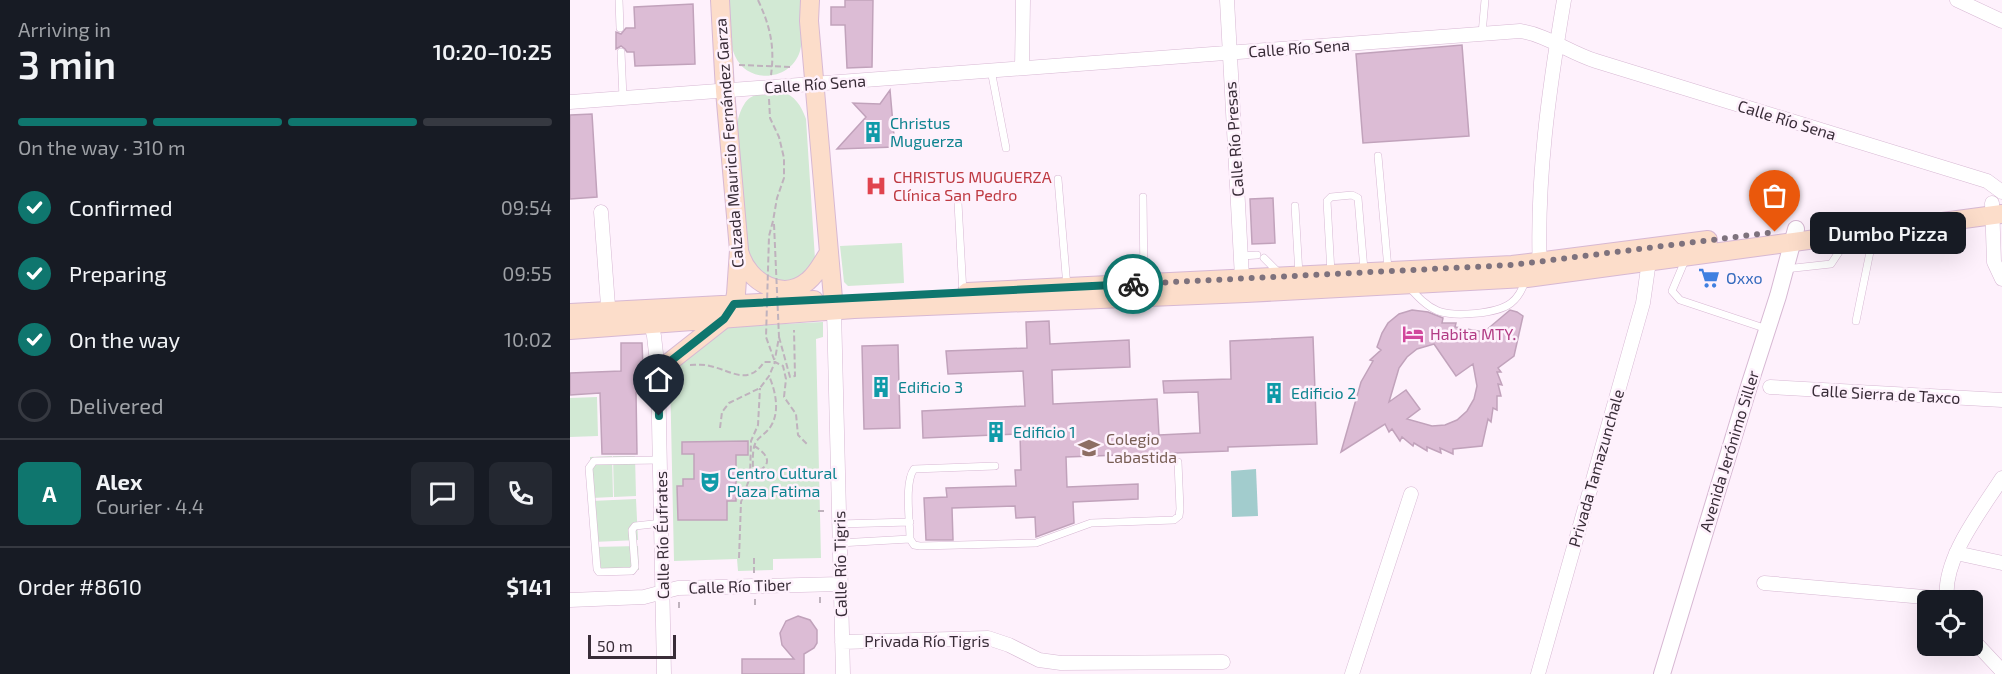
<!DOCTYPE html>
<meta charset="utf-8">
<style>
body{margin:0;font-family:"Exo 2",sans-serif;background:#242831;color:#f1f3f6;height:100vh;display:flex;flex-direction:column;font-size:22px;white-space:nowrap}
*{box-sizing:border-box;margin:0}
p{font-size:20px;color:#9ea1a6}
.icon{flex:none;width:33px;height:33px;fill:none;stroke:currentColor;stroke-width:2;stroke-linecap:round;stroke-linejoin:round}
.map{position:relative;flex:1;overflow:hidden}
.sheet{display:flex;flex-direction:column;background:#171b24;width:570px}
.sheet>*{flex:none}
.fabs{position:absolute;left:1347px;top:590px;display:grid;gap:12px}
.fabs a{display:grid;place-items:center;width:66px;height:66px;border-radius:9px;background:#171b24;box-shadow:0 6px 24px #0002;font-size:30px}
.scale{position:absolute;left:18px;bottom:15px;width:88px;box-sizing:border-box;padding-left:6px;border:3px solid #392d38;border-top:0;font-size:16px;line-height:21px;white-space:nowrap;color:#392d38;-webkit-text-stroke:4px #fef1fc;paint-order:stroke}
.pin{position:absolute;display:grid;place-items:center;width:51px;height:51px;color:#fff;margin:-62px -26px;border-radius:50% 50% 50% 0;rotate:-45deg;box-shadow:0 0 6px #0007}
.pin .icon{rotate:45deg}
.courier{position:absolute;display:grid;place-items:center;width:60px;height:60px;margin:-30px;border:4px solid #0f766e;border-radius:50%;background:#fff;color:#222;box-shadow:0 2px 8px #0007}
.bubble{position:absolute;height:42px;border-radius:9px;background:#171b24;box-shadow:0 6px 24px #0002;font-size:20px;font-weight:600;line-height:42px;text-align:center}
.overview em{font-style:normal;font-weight:600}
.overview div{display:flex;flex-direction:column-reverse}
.overview{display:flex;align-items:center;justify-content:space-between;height:102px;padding:0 18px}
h1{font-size:39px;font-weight:600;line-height:45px}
.bar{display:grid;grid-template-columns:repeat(4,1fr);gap:9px 6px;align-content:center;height:72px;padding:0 18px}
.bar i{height:8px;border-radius:4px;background:#363941}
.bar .selected{background:#0f766e}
.bar p{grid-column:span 4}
.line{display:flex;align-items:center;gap:15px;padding:0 18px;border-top:2px solid #363941}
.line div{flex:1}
.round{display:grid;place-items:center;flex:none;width:63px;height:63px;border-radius:9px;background:#242831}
ol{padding:0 18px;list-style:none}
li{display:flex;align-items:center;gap:18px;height:66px}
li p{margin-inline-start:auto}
li .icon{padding:6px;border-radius:50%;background:#0f766e;color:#fff;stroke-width:4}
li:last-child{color:#9ea1a6}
li i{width:33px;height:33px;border:3px solid #363941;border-radius:50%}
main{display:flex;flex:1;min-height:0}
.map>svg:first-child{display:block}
.green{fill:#d2e9d4}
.water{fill:#a2cccd}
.building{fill:#dcbcd5;stroke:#c1a2bb;stroke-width:1.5;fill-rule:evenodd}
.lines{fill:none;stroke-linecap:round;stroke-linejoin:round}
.service-casing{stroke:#d7b8d3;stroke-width:8}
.minor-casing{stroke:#d7b8d3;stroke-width:15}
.tertiary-casing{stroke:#d7b8d3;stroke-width:18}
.secondary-casing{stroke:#d7b8d3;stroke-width:20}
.path{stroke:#bfb2bd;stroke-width:2;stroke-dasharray:6 3;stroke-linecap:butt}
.service{stroke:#fff;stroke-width:7}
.minor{stroke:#fff;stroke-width:14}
.tertiary{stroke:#fff;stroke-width:16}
.secondary{stroke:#fcddca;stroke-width:18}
.path-bridge{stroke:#bfb2bd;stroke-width:2;stroke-dasharray:6 3;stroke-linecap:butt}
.done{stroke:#7e727d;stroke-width:6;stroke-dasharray:0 10.8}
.route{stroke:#0f766e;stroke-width:8}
.labels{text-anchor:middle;stroke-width:5;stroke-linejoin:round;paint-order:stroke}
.street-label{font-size:16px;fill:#392d38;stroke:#fef1fc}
.culture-label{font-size:16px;fill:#0d838f;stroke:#fef1fc;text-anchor:start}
.health-label{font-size:16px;fill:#be3a42;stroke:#fef1fc;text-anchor:start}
.shop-label{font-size:16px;fill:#366cbe;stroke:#fef1fc;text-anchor:start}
.hotel-label{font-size:16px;fill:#b23c85;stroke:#fef1fc;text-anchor:start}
.education-label{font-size:16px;fill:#785e54;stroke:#fef1fc;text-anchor:start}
</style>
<main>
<section class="sheet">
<div class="overview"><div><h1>3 min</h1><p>Arriving in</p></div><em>10:20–10:25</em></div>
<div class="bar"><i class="selected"></i><i class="selected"></i><i class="selected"></i><i></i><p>On the way · 310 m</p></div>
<ol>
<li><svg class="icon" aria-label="check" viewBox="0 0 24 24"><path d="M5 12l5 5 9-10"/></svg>Confirmed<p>09:54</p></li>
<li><svg class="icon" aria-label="check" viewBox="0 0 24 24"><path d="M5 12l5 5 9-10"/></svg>Preparing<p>09:55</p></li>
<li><svg class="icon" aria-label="check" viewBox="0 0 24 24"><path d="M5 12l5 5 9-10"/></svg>On the way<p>10:02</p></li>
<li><i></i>Delivered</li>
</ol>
<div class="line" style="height:108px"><b class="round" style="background:#0f766e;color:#fff">A</b><div><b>Alex</b><p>Courier · 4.4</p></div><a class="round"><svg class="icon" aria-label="chat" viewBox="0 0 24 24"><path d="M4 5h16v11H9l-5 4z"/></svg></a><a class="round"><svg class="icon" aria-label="phone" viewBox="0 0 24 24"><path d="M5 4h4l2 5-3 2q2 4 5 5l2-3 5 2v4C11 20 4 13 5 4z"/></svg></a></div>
<div class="line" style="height:78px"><div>Order #8610</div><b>$141</b></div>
</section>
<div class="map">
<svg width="1432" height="674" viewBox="0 0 1432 674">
<rect width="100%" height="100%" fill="#fef1fc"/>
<path class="green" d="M160 0H231C231 16 234 36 230 51 221 81 178 85 165 56 158 40 160 17 160 0Z
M211 91C225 96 231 105 236 119L245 259 242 267 224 283 194 281 176 255 167 123C175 93 183 94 211 91Z
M332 243 334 283 278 286 274 282 270 246Z
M253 322V337L246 339 251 558 203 559V570L168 571 167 559 104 561 100 375 150 327Z
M27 397 28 436 0 437V398Z
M42 456 43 497 21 498 20 457Z
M43 456H65L66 496 44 497Z
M66 499 68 540 23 542 21 501Z
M68 546 69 570 25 571 24 547Z"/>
<path class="water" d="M686 469 688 516 662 517 661 471Z"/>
<path class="building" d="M275 0H303L302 67 277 68 275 25H261V7H275Z
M123 4 125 64 65 66 64 52H57L55 49 51 46 46 49V32L51 34 56 28H65L64 7Z
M892 45 899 136 793 143 786 54Z
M320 90 325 147 267 149 296 117 283 103 310 104Z
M22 114 27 197 0 199V115Z
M1218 185 1221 204 1200 207 1197 188Z
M703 198 705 243 682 244 680 199Z
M842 310 858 312 873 318 872 323H886L885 327 914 332 940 310 947 312 953 316 944 356 928 368 931 372H927L932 385 928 384 931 396H927V410L923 408 921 422 918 419 912 446 883 449V454L870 448 871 453 857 447V451L844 443 843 446 832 437 830 441 822 429 819 432 815 424 771 452 791 382 803 361 800 360 811 350 807 347 812 333 818 323 829 314ZM864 344 886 376 903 364 907 386 904 399 897 411 887 420 875 425 862 426 837 419 850 409 836 390 819 402 829 368 837 357 847 349Z
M479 321 480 344 559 340 560 367 482 370 483 404 587 399 589 435 630 433 628 392 594 393 593 381 661 379 660 341 743 337 747 444 658 447V451L496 457 497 487 568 484V499L503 502 504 523 466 537 465 517 446 518 445 506 382 508 383 540H356L354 498 377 497 376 488 446 486 445 470H451L450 434 353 438 352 411 455 406 453 371 378 374 376 351 457 348 456 322Z
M51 343H72L74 391 66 392 67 454H32L30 393 0 395V373L51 371Z
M328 345 330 428 294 429 292 346Z
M178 441V455H166V501H157V520H108L107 486H113V479H124V454H112V442Z
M228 616 240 620 247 630V643L244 648 234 654V674H172V659H224L212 645 210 633 216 621Z"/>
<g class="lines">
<defs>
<path id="service" d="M49 0 50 28
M912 34 915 0
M51 52 53 98
M421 70 436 148
M808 156 818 269
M488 179 497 287
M573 197 574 282
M388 203 393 293
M725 206 729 275
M671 256 687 255
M694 258 710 274
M1116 258 1102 291 1110 300 1197 329
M1215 269 1261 264 1279 237
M761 273 757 201 761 197 782 195 788 198 794 270
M839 287C847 296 856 306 868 311 885 317 927 314 941 303 949 297 953 288 956 279
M1286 321 1304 232
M90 460 24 461 19 468 27 569 29 572 62 571 65 567 62 530 65 526 92 523
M425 466 344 469C334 483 340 521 340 539L344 545 350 546 466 543 521 523 604 520 609 516 610 509 608 462
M269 524 340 522
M269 543 340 539"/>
<path id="minor" d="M657 0 672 278
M1387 0 1432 21
M452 68 453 0
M0 102 950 31C977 35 1000 53 1026 61L1417 181 1432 192
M1422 203 1424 262 1432 279
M31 212 39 319
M970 271C966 180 979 89 994 0
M264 310 273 674
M81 324 84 336 88 371 94 674
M1200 387 1432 400
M1386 553 1432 563
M1194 583 1377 599
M0 600 74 597 108 588 270 584
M1377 600C1372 559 1411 511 1432 478
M1402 639 1432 671
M272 642 418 638 439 645 469 660 491 663 653 662
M782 674 841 494
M968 674 1073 303 1079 261V253"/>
<path id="tertiary" d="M1092 674 1180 383 1208 296 1226 229"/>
<path id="secondary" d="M240 0 239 21 264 310
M170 254C178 282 213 302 238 281 247 274 252 263 258 254
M397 292 942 265 1138 240
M0 313 244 300
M0 330 284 309 676 293 957 278 1432 214
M88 371 154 319 163 307 166 294 169 250 155 91 150 0"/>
</defs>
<use href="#service" class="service-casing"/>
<use href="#minor" class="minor-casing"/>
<use href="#tertiary" class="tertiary-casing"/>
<use href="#secondary" class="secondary-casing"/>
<path class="path" d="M188 0C200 26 205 46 201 75
M169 65 223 67
M199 99 200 118 209 137 214 158V178L207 198 203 221
M209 337 220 377 225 376 224 330
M120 365C127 365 134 364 140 366 162 371 178 386 194 362H205L213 366 216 379 214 397 226 414 228 435 238 445
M150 428 152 412 159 403 190 388 199 376 205 362
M184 446C199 454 204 467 183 472 183 464 182 451 185 444 188 437 194 435 198 430 211 415 206 392 199 376
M248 511H257
M169 558 171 502 180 477 181 441 188 425 190 388
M184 558V573
M185 599V606
M109 602V610
M250 603V596"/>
<use href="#service" class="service"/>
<use href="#minor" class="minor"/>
<use href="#tertiary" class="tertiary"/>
<use href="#secondary" class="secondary"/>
<path class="path-bridge" d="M203 221 199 236 196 337 205 362
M204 224 209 337 205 359"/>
</g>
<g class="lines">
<path class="done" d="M563 284 942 265 1205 232"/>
<path class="route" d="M89 416 88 371 154 319 164 304 563 284"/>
</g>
<defs>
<symbol id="building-bare" viewBox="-9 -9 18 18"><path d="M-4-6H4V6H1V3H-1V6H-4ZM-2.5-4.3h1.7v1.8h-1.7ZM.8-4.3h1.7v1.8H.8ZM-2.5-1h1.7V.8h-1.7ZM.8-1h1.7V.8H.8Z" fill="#0f9aa8" stroke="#fef1fc" stroke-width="2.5" paint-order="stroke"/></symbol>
<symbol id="hospital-bare" viewBox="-9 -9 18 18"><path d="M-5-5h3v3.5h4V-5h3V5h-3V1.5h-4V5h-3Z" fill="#e0444e" stroke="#fef1fc" stroke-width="2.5" paint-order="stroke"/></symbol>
<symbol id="supermarket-bare" viewBox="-9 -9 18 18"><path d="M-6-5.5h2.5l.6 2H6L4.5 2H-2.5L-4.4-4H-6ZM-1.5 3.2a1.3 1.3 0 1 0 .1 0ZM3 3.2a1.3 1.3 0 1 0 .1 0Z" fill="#3f7fe0" stroke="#fef1fc" stroke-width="2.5" paint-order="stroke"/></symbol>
<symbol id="hotel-bare" viewBox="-9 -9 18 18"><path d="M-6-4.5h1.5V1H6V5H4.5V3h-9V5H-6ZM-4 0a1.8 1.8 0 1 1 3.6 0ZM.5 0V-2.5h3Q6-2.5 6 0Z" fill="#d1479c" stroke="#fef1fc" stroke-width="2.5" paint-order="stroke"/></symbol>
<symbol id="school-bare" viewBox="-9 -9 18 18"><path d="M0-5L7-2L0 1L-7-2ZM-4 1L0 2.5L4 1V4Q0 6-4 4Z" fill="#8d6e63" stroke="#fef1fc" stroke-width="2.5" paint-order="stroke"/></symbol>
<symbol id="theatre-bare" viewBox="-9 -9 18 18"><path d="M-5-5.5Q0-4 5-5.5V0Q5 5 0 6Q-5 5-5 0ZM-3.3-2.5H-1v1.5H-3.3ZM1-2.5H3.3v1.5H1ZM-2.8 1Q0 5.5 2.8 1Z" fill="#0f9aa8" stroke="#fef1fc" stroke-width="2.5" paint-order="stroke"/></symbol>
</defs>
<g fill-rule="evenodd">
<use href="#building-bare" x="288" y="117" width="30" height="30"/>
<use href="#hospital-bare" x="291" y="171" width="30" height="30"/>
<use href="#supermarket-bare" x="1124" y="263" width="30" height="30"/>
<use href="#hotel-bare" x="828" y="319" width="30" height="30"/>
<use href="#building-bare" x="296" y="372" width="30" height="30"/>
<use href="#building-bare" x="689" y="378" width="30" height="30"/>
<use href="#building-bare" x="411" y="417" width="30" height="30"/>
<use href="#school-bare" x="504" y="433" width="30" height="30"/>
<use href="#theatre-bare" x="125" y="467" width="30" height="30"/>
</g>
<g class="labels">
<g class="street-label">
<text transform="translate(729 48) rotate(-4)" y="6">Calle Río Sena</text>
<text transform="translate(245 84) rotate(-4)" y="6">Calle Río Sena</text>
<text transform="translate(1217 120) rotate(17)" y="6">Calle Río Sena</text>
<text transform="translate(664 139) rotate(-94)" y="6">Calle Río Presas</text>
<text transform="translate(159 143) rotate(-94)" y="6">Calzada Mauricio Fernández Garza</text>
<text transform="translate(1316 394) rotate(3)" y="6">Calle Sierra de Taxco</text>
<text transform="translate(1159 451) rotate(-73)" y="6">Avenida Jerónimo Siller</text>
<text transform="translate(1026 468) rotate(-74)" y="6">Privada Tamazunchale</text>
<text transform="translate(92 535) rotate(-91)" y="6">Calle Río Éufrates</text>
<text transform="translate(270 564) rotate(-91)" y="6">Calle Río Tigris</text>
<text transform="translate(170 586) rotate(-2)" y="6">Calle Río Tiber</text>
<text x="357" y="647">Privada Río Tigris</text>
</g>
<g class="culture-label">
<text x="320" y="129">Christus<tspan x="320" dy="18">Muguerza</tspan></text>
<text x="328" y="393">Edificio 3</text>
<text x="721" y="399">Edificio 2</text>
<text x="443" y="438">Edificio 1</text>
<text x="157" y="479">Centro Cultural<tspan x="157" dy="18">Plaza Fatima</tspan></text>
</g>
<g class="health-label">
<text x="323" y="183">CHRISTUS MUGUERZA<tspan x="323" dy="18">Clínica San Pedro</tspan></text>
</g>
<g class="shop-label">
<text x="1156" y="284">Oxxo</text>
</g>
<g class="hotel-label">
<text x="860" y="340">Habita MTY.</text>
</g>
<g class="education-label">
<text x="536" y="445">Colegio<tspan x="536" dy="18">Labastida</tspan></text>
</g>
</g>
</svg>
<div class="fabs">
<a><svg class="icon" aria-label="locate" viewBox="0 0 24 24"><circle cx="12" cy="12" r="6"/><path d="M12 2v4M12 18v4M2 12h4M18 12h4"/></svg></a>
</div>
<div class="scale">50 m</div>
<div class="pin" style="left:1205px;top:232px;background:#ea580c"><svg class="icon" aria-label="bag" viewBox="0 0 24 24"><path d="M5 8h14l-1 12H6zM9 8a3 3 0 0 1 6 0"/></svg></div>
<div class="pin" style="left:89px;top:416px;background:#1f2937"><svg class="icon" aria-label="home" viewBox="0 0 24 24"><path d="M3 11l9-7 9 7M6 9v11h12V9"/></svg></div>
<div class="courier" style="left:563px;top:284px"><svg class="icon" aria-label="bike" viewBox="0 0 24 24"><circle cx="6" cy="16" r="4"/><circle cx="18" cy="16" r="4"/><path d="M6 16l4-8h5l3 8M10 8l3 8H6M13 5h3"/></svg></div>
<div class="bubble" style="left:1240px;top:212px;width:156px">Dumbo Pizza</div>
</div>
</main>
